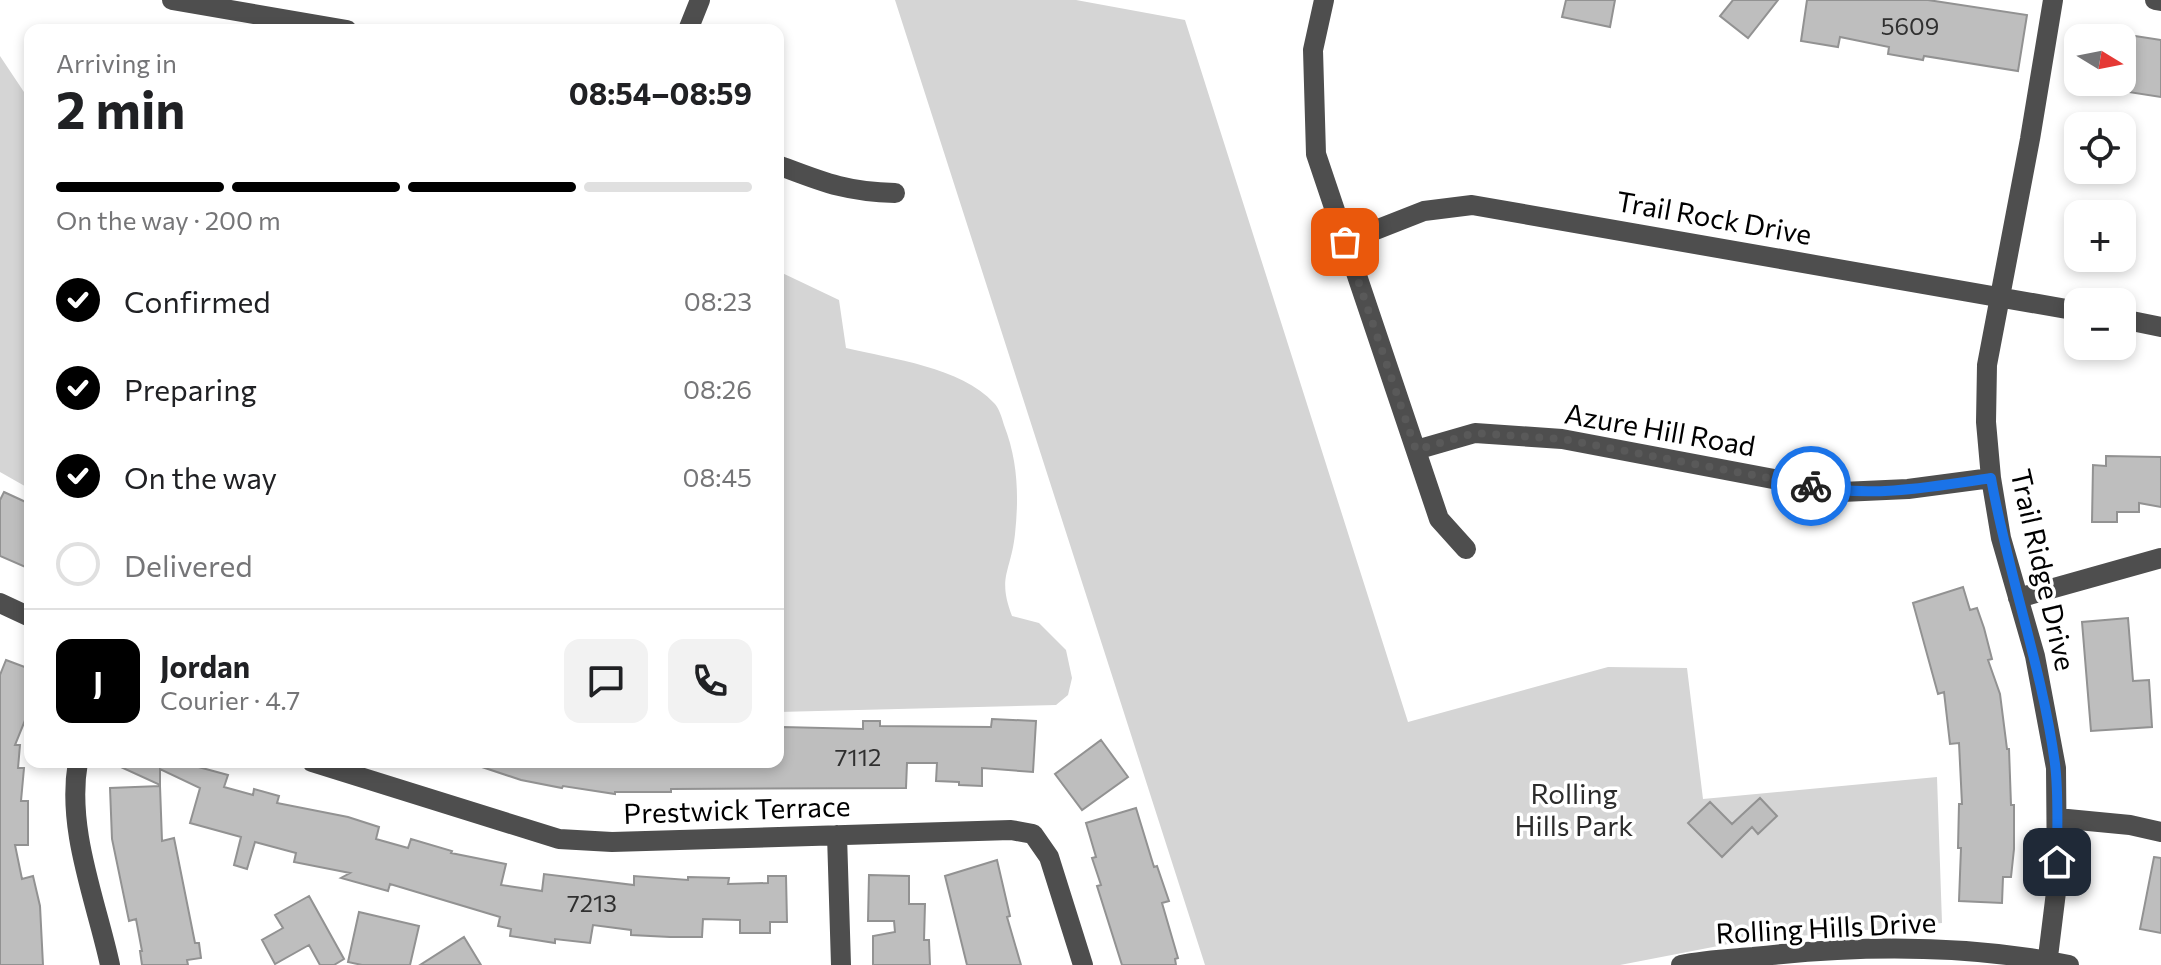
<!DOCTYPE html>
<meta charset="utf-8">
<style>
body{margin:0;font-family:Commissioner,sans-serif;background:#f2f2f2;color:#202124;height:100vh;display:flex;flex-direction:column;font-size:30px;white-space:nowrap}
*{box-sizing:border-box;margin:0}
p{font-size:26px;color:#757577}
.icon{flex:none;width:44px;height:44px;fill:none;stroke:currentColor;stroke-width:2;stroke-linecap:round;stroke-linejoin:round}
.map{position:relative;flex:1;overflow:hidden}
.side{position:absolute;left:24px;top:24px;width:760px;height:744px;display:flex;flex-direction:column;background:#fff;border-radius:16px;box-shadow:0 4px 12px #0003}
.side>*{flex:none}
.needle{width:52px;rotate:100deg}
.fabs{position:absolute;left:2064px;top:24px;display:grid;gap:16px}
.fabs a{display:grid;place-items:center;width:72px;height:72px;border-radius:16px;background:#fff;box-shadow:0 4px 12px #0003;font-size:40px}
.pin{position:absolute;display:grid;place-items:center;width:68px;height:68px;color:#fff;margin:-34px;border-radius:16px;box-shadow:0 4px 12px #0006}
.courier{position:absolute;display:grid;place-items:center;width:80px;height:80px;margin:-40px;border:6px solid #1a73e8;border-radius:50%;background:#fff;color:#222;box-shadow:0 2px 10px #0007}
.headline em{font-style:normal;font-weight:700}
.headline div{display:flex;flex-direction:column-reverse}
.headline{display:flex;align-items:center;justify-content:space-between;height:136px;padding:0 32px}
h1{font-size:52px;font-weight:700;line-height:60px}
.bar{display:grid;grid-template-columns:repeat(4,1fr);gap:12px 8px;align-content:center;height:96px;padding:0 32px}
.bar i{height:10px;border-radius:6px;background:#e0e0e0}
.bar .selected{background:#000}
.bar p{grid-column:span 4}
.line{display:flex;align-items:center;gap:20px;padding:0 32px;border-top:2px solid #e0e0e0}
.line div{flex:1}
.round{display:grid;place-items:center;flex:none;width:84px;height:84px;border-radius:16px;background:#f2f2f2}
ol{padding:0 32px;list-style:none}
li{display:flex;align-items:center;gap:24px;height:88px}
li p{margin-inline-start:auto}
li .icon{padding:8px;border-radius:50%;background:#000;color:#fff;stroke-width:4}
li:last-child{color:#757577}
li i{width:44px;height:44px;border:4px solid #e0e0e0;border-radius:50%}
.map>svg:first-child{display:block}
.green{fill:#d5d5d5}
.building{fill:#bebebe;stroke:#929292;stroke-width:2}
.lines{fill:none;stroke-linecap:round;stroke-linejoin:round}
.minor{stroke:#4e4e4e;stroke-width:20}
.done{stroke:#595959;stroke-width:8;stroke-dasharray:0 14.4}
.route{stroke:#1a73e8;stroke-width:10}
.labels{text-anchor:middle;stroke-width:7;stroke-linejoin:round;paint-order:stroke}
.number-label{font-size:24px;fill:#303030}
.street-label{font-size:28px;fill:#000;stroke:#fff}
.park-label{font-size:28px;fill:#2c2c2c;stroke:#fff}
</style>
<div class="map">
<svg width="2161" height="965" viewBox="0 0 2161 965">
<rect width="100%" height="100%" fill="#fff"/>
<path class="green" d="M895 0H1076L1185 20 1408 722 1608 667 1687 668 1703 799 1937 777 1942 923 1744 941 1620 965H1205Z
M0 56 24 92 30 93V489L0 472Z
M778 271 839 300 846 348C892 359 961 367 994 403 999 408 1002 418 1004 425 1018 461 1019 496 1015 534 1011 572 997 577 1012 616L1039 623 1066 650 1072 678 1068 695 1056 705 778 712Z"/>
<path class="building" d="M1566 0H1615L1610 27 1562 17Z
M1733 0H1778L1748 38 1720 16Z
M1807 0H1928L2027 15 2018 71 1924 56 1923 60 1888 54 1889 47 1840 37 1838 47 1801 41Z
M2122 34 2161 40V97L2122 91Z
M2106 456 2161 457V507L2139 503V512H2117V522H2092L2093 465 2106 466Z
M4 492 30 504V569L0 556V500Z
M1963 587 1970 610 1977 608 1984 628 1992 659 1988 660 2000 694 2007 749H2009L2011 805H2014V849L2011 877H2003L2002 903 1959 901 1961 848H1958L1959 804H1962L1959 743 1950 744 1944 692 1938 694 1913 603Z
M2128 618 2133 681 2149 680 2152 727 2091 731 2082 622Z
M6 660 30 669V708L15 745H20L18 768H24L21 801H28V845H15L22 879 33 876 40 906 43 965H0V675Z
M992 719 1036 721 1033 772 982 768V786L959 785V782L936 781 937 763H907L906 788 671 789V792H615V794L563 786 562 788 521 780 479 766 480 762H778V739H783V727L863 729V721H880V726L991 727Z
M1101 740 1128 777 1082 810 1055 774Z
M110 762H180L228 775 224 787 253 795 254 789 279 796 277 803 348 817 379 827 376 839 408 848 411 839 452 851 451 853 506 864 501 885 542 891 544 874 634 885V876L688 880V877L729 878 728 884 768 883V876H786L787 922H770V933H740V920L703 919 702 937H670L631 935V930L593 925 590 943 555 939V943L510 936 511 929 498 926 500 917 390 884 388 891 341 878 350 873 294 862 296 853 255 842 247 869 234 865 241 837 190 823 200 788 160 769V785Z
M160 786 162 841 174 838 195 943H199L201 958 187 960 188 965H142L140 951H142L136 919 129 921 112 839 110 788Z
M1760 798 1777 816 1758 834 1752 827 1722 857 1688 823 1710 802 1732 824Z
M1136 808 1154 867 1157 866 1169 901 1162 903 1178 958 1175 959 1176 965H1122L1097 886 1101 885 1092 858 1096 857 1086 823Z
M2154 857 2161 858V933L2140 929Z
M997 860 1010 916 1007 917 1021 965H967L945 876Z
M869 875 909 876V904H925L924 940H929L930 965H873V936L895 932 894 921H868Z
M309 896 344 959 334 965H320L309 945 275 964 262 940 283 928 275 915Z
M359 912 419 926 410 965H362L348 962Z
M464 937 481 965H420Z"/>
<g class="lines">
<path class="minor" d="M172 0 347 30
M1324 0 1313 50 1316 154 1439 519 1466 549
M2155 0 2161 1
M688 30 700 0
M778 165C823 182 846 192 895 193
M1345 242 1424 211 1472 205 2078 311
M2122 319 2161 327
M1416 450 1475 433 1562 439 1842 492 1908 489 1991 478
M2018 598 2161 558
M0 603 30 617
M78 762C66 829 96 900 110 965
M312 762 559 839 612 842 1011 830 1033 834 1049 857 1083 965
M2057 818 2130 825 2161 832
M837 835 841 965
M1681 965C1704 960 1729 959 1753 957 1858 945 1966 944 2069 965
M2047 965 2057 884 2056 768 2035 656 2001 538 1991 478 1986 422 1987 365 2030 139 2053 0"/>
</g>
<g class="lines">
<path class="done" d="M1345 242 1416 450 1475 433 1562 439 1811 486"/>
<path class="route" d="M1811 486C1871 498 1931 487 1991 478 2008 575 2042 667 2055 764 2059 796 2057 830 2057 862"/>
</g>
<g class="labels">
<g class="number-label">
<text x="1910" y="35">5609</text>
<text x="858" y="766">7112</text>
<text x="592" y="912">7213</text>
</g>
<g class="street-label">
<text transform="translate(1714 218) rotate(10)" y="10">Trail Rock Drive</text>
<text transform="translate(1660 430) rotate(10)" y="10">Azure Hill Road</text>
<text transform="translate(2043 570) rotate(77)" y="10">Trail Ridge Drive</text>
<text transform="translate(737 810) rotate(-2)" y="10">Prestwick Terrace</text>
<text transform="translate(1826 928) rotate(-3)" y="10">Rolling Hills Drive</text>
</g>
<g class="park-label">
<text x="1574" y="804">Rolling<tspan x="1574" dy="32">Hills Park</tspan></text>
</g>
</g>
</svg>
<div class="fabs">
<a><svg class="needle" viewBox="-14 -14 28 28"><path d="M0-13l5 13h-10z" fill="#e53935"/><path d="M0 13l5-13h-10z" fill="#757577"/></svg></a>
<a><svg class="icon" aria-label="locate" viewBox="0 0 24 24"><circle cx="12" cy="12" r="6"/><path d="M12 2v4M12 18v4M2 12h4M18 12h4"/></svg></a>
<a>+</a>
<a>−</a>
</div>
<div class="pin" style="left:1345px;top:242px;background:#ea580c"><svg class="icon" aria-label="bag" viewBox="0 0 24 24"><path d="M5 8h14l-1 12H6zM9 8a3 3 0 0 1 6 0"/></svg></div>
<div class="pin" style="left:2057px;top:862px;background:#1f2937"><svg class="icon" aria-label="home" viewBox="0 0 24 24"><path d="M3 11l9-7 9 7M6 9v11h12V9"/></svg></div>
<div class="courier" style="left:1811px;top:486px"><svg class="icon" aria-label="bike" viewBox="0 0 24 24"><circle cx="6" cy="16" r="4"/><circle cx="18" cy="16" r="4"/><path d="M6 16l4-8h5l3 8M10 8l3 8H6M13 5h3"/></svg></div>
<section class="side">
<div class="headline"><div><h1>2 min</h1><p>Arriving in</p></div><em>08:54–08:59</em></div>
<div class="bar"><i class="selected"></i><i class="selected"></i><i class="selected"></i><i></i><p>On the way · 200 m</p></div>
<ol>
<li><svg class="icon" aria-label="check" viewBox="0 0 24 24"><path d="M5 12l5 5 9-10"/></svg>Confirmed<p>08:23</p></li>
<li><svg class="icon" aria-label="check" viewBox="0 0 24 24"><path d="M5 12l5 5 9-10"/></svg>Preparing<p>08:26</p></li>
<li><svg class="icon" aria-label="check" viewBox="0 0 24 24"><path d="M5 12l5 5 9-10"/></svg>On the way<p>08:45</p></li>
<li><i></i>Delivered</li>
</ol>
<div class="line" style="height:144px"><b class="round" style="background:#000;color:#fff">J</b><div><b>Jordan</b><p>Courier · 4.7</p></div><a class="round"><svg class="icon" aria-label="chat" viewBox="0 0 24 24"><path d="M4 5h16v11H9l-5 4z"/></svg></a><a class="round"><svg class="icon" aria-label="phone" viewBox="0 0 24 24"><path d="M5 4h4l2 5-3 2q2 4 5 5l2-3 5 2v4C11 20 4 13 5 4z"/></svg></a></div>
</section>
</div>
